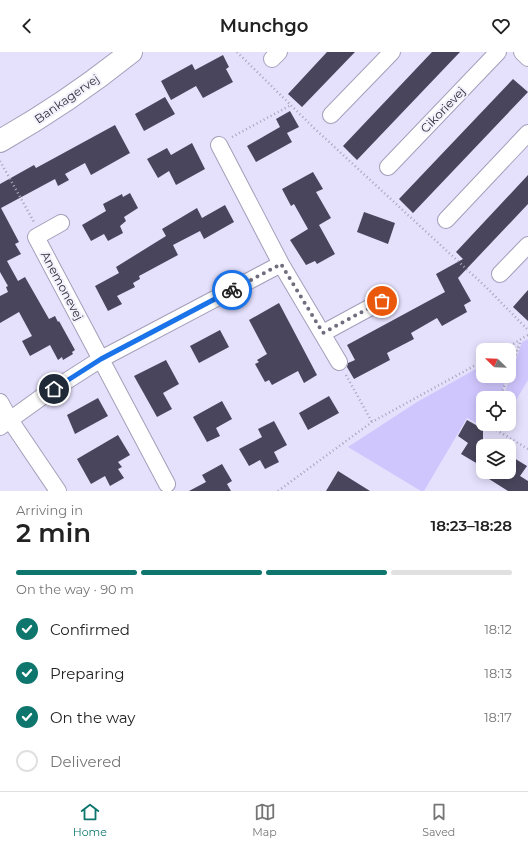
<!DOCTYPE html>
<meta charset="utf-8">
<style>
body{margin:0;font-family:Montserrat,sans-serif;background:#f6f6f6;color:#222;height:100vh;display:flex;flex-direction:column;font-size:15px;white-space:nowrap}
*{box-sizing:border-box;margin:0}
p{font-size:13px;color:#767676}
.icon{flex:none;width:22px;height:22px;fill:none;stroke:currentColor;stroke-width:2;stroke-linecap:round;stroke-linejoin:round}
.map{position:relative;height:439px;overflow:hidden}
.sheet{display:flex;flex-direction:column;background:#fff;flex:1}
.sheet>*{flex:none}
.needle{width:26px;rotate:293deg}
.fabs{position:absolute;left:476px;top:291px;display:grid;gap:8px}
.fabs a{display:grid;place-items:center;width:40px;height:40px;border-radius:8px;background:#fff;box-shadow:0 2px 10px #0003;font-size:20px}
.pin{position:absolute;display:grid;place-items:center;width:34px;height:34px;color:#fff;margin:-17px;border:2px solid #fff;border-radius:50%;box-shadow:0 1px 4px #0007}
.courier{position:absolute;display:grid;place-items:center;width:40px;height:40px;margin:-20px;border:3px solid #1a73e8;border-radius:50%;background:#fff;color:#222;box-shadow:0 1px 5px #0007}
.overview em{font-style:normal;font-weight:600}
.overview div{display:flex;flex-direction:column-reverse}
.overview{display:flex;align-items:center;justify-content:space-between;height:68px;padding:0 16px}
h1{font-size:26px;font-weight:600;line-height:30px}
.bar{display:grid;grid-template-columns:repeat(4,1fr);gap:6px 4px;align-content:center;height:48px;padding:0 16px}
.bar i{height:5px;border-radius:3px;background:#e0e0e0}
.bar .current{background:#0f766e}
.bar p{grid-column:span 4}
ol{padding:0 16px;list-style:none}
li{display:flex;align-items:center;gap:12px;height:44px}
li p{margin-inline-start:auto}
li .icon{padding:4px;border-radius:50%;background:#0f766e;color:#fff;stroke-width:4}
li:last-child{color:#767676}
li i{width:22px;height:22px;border:2px solid #e0e0e0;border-radius:50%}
header{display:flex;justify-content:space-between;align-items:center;height:52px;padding:0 16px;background:#fff;font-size:18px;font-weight:600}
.dock{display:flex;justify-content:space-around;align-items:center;height:56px;border-top:1px solid #e0e0e0;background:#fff;font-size:11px;color:#767676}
.dock a{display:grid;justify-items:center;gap:2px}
.dock .current{color:#0f766e}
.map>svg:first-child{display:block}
.green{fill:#d0c6fe}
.building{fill:#49455c}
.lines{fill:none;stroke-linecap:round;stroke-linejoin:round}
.street-casing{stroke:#a39fb9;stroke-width:18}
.secondary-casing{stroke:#a39fb9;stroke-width:24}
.path{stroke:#a7a3b9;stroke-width:2.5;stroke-dasharray:1 3;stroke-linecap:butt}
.street{stroke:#fff;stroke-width:16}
.secondary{stroke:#fff;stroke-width:22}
.done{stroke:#706d7e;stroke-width:4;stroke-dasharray:0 7.2}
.route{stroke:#1a73e8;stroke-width:5}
.labels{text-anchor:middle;stroke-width:4;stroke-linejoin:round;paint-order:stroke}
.street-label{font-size:12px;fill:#312f3a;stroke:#f2f0fb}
</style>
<header><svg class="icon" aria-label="back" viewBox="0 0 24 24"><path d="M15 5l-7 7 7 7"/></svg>Munchgo<svg class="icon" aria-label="heart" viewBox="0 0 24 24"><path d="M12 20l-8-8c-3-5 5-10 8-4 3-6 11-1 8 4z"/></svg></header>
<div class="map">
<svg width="528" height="439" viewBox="0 0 528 439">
<rect width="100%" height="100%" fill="#e5e0fc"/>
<path class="green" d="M528 287V328L509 360V346H503L522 290Z
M483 313V324H507L500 346H483V372H491L490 378 467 366 424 439H421L348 395 417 350Z"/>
<path class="building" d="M327 0H355L302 55 288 42Z
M432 0H460L357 108 343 94Z
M223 3 229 15 226 17 233 30 203 46 196 34 171 48 161 29 192 12 195 18Z
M513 27 528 40 413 161 399 147Z
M165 45 175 62 144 79 135 62Z
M290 59 299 75 287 81 292 90 256 110 247 94 280 75 276 67Z
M115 73 130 101 91 123 85 111 65 122 69 128 58 134 55 127 1 156 19 190 15 192 21 202 7 209 18 229 25 225 49 267 55 264 58 270 59 269 75 298 72 300 73 302 63 308 62 305 58 308 50 293 30 304 22 289 32 284 19 260 0 271V244L8 240 6 235 8 234 0 220V132L34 113 36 116Z
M192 91 205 117 176 133 169 119 158 126 147 107 167 96 171 103Z
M313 120 323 137 316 140 331 166 319 173 335 202 317 212 315 209 306 213 290 188 308 177 294 152 291 154 282 137Z
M528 123V152L458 226 471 249 464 253 467 260 442 274 437 266 411 281 414 287 387 301 390 308 354 327 347 315 348 311 355 308 347 293 445 240 436 222 463 207 456 200Z
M130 141 138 156 124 165 126 169 120 174 123 181 108 189 104 182 91 189 82 173 106 159 103 152 122 142 123 145Z
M225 153 234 170 204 187 200 179 173 193 178 203 139 224 140 227 133 231 135 235 117 244 122 252 108 259 95 234 119 221 116 215 166 184 162 177 197 156 202 166Z
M364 160 395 171 388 192 357 180Z
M528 238V269L513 255Z
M279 251 317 323 304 331 298 319 272 333 269 328 265 330 255 312 259 310 257 308 267 302 249 268Z
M220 278 229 295 199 311 190 294Z
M166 308 179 332 163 341 172 357 157 365 134 324Z
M329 344 339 361 308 378 299 361Z
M98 346 108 364 75 382 67 363Z
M222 349 232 367 216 376 220 384 207 390 193 365Z
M467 368 483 377V415L461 402 468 391 458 384Z
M274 369 287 393 274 400 279 410 265 417 260 408 249 414 239 397 262 385 258 377Z
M118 383 130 403 118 410 122 415 118 417 124 426 110 434 105 424 91 432 77 407Z
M509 403 527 414 520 424 528 429V439H508L478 420H509Z
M222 412 232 429 227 432 231 439H189L206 430 202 423Z
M338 419 370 439H326Z"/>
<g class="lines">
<defs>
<path id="street" d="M522 0 528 6
M272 7 279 0
M331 63 392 0
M219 93 281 212 339 310
M388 115 498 0
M446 168 528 81
M61 171 36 185 167 432
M500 222 528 193
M323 281 382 249
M0 350 10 368 58 439
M0 375 43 344 101 307 281 212"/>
<path id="secondary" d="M0 89C46 63 90 33 131 0"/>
</defs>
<use href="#street" class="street-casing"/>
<use href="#secondary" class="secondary-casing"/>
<path class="path" d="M237 0 315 77 487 236 528 278
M232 85 291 53
M0 109 34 170
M503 298 528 283
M509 322 521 288
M346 323 372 370
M500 346 508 324
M494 372 493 376 528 397
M278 439 372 370 483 309"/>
<use href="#street" class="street"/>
<use href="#secondary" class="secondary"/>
</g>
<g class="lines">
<path class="done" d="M232 238 281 212 323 281 382 249"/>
<path class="route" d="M54 337 101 307 232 238"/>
</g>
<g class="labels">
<g class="street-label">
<text transform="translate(67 47) rotate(-35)" y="4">Bankagervej</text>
<text transform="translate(443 58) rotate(-46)" y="4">Cikorievej</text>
<text transform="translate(62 234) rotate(62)" y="4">Anemonevej</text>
</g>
</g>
</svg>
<div class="fabs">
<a><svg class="needle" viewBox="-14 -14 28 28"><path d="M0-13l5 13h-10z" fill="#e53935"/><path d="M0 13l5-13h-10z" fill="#767676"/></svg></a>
<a><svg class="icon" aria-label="locate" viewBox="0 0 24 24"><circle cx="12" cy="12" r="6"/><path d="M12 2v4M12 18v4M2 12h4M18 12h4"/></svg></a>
<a><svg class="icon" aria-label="layers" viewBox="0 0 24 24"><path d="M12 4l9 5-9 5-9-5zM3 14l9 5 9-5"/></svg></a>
</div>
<div class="pin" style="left:382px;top:249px;background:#ea580c"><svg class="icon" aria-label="bag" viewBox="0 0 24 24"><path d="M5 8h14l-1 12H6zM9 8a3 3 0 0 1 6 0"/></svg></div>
<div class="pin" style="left:54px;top:337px;background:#1f2937"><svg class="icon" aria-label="home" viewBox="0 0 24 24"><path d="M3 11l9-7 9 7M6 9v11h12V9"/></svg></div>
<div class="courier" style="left:232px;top:238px"><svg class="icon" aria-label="bike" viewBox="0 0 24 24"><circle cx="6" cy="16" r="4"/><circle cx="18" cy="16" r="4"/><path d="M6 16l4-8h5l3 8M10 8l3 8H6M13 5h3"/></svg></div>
</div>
<section class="sheet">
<div class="overview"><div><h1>2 min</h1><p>Arriving in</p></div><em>18:23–18:28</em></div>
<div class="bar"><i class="current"></i><i class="current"></i><i class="current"></i><i></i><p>On the way · 90 m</p></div>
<ol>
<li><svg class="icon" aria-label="check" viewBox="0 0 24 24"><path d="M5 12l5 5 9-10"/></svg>Confirmed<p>18:12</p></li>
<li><svg class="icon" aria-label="check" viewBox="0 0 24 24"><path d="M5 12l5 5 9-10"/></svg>Preparing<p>18:13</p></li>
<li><svg class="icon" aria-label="check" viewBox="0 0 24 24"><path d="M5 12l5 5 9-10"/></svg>On the way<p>18:17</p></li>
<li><i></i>Delivered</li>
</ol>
</section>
<nav class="dock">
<a class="current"><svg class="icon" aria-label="home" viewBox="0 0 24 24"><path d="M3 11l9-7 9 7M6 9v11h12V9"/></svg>Home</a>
<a><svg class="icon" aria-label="map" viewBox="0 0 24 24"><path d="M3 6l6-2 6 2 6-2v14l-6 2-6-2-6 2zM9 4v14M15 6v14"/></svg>Map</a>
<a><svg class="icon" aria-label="saved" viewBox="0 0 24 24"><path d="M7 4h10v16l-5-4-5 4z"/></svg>Saved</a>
</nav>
